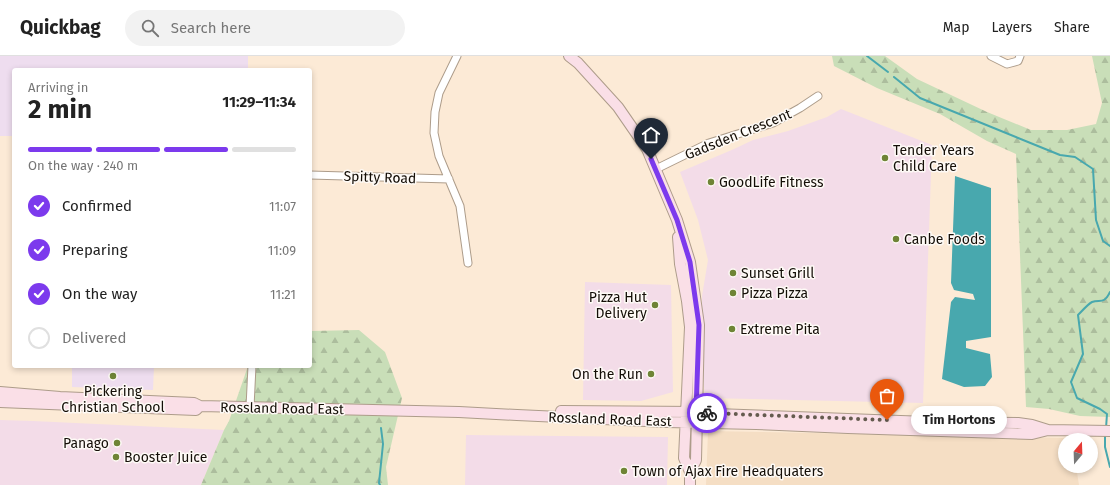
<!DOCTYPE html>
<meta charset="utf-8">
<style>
body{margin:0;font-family:"Fira Sans",sans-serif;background:#f2f2f2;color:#222;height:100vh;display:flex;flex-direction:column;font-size:15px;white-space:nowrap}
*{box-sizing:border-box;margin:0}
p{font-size:13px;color:#767676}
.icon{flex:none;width:22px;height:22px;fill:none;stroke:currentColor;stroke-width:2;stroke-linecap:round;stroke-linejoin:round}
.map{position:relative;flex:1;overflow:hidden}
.drawer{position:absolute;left:12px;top:12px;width:300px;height:300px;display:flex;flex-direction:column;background:#fff;border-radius:4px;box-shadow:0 2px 6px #0003}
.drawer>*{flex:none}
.needle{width:26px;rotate:19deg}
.fabs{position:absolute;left:1058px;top:377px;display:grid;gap:8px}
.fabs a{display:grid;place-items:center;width:40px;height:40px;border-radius:50%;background:#fff;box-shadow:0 2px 6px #0003;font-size:20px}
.pin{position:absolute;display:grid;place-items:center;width:34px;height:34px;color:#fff;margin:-41px -17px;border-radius:50% 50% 50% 0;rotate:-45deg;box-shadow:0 0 4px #0007}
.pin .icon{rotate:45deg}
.courier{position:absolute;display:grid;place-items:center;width:40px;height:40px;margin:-20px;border:3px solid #7c3aed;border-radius:50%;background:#fff;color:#222;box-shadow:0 1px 5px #0007}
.bubble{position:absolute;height:28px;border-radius:14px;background:#fff;box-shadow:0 2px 6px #0003;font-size:13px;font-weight:700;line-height:28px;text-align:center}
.headline em{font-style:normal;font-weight:700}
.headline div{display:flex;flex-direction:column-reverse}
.headline{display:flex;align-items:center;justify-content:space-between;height:68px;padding:0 16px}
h1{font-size:26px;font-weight:700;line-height:30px}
.bar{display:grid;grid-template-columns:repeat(4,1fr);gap:6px 4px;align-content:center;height:48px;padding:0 16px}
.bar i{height:5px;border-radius:3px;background:#e0e0e0}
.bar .on{background:#7c3aed}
.bar p{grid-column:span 4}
ol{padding:0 16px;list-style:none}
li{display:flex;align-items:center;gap:12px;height:44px}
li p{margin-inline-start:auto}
li .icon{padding:4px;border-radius:50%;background:#7c3aed;color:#fff;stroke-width:4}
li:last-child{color:#767676}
li i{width:22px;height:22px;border:2px solid #e0e0e0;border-radius:50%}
header{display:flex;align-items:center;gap:24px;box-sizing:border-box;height:56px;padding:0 20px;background:#fff;border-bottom:1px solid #e0e0e0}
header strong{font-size:19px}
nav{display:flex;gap:22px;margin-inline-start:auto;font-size:14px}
.search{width:280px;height:36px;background:#f2f2f2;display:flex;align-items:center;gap:10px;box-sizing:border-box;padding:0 14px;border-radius:22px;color:#767676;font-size:15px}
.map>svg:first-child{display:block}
.commercial{fill:#f3dce8}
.built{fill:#f5dec4}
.education{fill:#eeddef}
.forest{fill:url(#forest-firs)}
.water{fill:#48a8ae}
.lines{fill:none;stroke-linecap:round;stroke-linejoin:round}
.stream{stroke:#48a8ae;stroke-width:2}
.minor-casing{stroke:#ad9c8a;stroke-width:9}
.secondary-casing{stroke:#ad9c8a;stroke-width:12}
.minor{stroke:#fff;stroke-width:7}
.secondary{stroke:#fadfe7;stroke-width:10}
.done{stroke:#655b4f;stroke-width:4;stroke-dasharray:0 7.2}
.route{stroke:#7c3aed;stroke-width:5}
.poi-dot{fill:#6e8435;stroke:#fefaf6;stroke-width:1.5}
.labels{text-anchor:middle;stroke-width:3;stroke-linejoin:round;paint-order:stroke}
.street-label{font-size:14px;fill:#140e07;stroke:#fefaf6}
.poi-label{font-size:14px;fill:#140e07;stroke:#fefaf6;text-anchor:start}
</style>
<header>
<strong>Quickbag</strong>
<div class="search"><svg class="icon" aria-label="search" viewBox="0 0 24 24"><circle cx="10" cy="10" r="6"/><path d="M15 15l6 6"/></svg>Search here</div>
<nav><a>Map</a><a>Layers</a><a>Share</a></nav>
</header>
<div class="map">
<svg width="1110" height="429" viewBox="0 0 1110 429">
<defs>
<pattern id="forest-firs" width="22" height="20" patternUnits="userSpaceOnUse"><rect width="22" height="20" fill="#c9deb8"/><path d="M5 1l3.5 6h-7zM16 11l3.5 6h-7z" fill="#acbd9d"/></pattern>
</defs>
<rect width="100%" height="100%" fill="#fcead6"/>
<path class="commercial" d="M841 53 932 89 923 347 705 342 702 308V240L708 204 698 164 680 116 734 93 753 84 788 75 827 61Z
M585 226 671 229 673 336 641 345 583 344Z
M0 364 33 365 224 374 201 429H0Z
M466 379 668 381 667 429H465Z"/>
<path class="built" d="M708 375 1070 382 1071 384H1065V410H1076L1079 429H706Z"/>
<path class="education" d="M0 0H248V14H14V80H0Z
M72 310H154L153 334 72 331Z"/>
<path class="forest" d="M832 0H885L917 23 987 56 1031 74H1067L1096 68 1102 47 1092 0H1110V361L1080 360 1049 353 1026 351 1016 98 987 85 940 58 877 32 834 10Z
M359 274 385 296 402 342 386 411 388 429H201L224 374 229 365 248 310H310V275Z"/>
<path class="water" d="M955 120 991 132V281L966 285V292L990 298 992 321 985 330 964 331 942 323 951 246 955 241 975 244 973 238 954 234 951 227Z"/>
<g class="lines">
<path class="stream" d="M867 0 888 16
M894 21 920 42 1060 99 1075 101 1093 113 1096 164 1103 185 1110 190
M1106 372 1107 358 1100 353 1077 342 1071 326 1083 298 1078 259C1081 256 1088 248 1092 246 1100 243 1104 249 1110 236
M1105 378V391L1110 411
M380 429 379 427 383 388 381 372"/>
<defs>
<path id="minor" d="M457 0 439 37 435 56 434 77 439 100 460 150 468 207
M991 0 1007 8 1018 5 1020 0
M656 113 709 87 773 67 800 52 818 40
M310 119 449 123
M250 351 252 310"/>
<path id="secondary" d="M569 0 578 7 618 51 647 93 677 164 690 206 699 269 696 404 690 416
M678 181 680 208 687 245 690 271 684 402 690 416V429
M0 336 60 341 194 347 200 350 459 356 517 359 667 366 756 368 848 372 1032 378 1048 374
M0 346 196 354 200 350
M561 355 696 356 716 358 927 366 1018 367 1032 369 1048 374 1110 375"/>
</defs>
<use href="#minor" class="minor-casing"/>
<use href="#secondary" class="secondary-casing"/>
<use href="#minor" class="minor"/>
<use href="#secondary" class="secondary"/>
</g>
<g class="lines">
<path class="done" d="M707 357 887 364"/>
<path class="route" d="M651 103 677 164 690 206 699 269 696 356 707 357"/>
</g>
<g class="poi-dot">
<circle cx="885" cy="102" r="4"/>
<circle cx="711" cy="126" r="4"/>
<circle cx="896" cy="183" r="4"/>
<circle cx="733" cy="217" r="4"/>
<circle cx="733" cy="237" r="4"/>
<circle cx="655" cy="249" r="4"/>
<circle cx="732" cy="273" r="4"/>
<circle cx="651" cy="318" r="4"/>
<circle cx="113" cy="320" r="4"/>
<circle cx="117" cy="387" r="4"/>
<circle cx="116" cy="401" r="4"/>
<circle cx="624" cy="415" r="4"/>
</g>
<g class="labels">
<g class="street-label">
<text transform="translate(738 78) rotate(-22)" y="5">Gadsden Crescent</text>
<text transform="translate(380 121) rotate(2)" y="5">Spitty Road</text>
<text transform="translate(282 352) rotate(1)" y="5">Rossland Road East</text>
<text transform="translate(610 363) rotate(2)" y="5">Rossland Road East</text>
</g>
<g class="poi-label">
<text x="893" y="99">Tender Years<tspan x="893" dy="16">Child Care</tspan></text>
<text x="719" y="131">GoodLife Fitness</text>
<text x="904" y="188">Canbe Foods</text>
<text x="741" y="222">Sunset Grill</text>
<text x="741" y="242">Pizza Pizza</text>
<text x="647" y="246" text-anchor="end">Pizza Hut<tspan x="647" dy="16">Delivery</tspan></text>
<text x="740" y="278">Extreme Pita</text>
<text x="643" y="323" text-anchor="end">On the Run</text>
<text x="113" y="340" text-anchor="middle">Pickering<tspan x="113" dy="16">Christian School</tspan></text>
<text x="109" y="392" text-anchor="end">Panago</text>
<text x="124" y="406">Booster Juice</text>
<text x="632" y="420">Town of Ajax Fire Headquaters</text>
</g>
</g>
</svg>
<div class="fabs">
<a><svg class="needle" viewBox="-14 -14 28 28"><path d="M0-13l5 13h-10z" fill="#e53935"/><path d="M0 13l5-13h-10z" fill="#767676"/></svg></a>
</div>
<div class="pin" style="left:887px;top:364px;background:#ea580c"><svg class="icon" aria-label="bag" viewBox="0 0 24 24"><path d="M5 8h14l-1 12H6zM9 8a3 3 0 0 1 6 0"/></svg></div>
<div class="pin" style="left:651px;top:103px;background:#1f2937"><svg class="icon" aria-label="home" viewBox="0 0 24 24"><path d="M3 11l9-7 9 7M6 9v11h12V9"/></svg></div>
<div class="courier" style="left:707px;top:357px"><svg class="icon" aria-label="bike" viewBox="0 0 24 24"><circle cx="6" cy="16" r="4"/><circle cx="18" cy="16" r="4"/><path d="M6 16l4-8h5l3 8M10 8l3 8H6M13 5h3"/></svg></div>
<div class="bubble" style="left:911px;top:350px;width:96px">Tim Hortons</div>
<section class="drawer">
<div class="headline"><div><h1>2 min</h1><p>Arriving in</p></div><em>11:29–11:34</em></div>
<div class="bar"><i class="on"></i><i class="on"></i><i class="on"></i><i></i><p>On the way · 240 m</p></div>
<ol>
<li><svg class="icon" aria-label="check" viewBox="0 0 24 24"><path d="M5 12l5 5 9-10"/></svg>Confirmed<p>11:07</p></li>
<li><svg class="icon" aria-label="check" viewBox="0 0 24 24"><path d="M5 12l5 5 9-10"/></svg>Preparing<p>11:09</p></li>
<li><svg class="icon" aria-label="check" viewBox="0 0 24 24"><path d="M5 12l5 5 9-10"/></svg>On the way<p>11:21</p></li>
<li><i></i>Delivered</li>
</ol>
</section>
</div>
